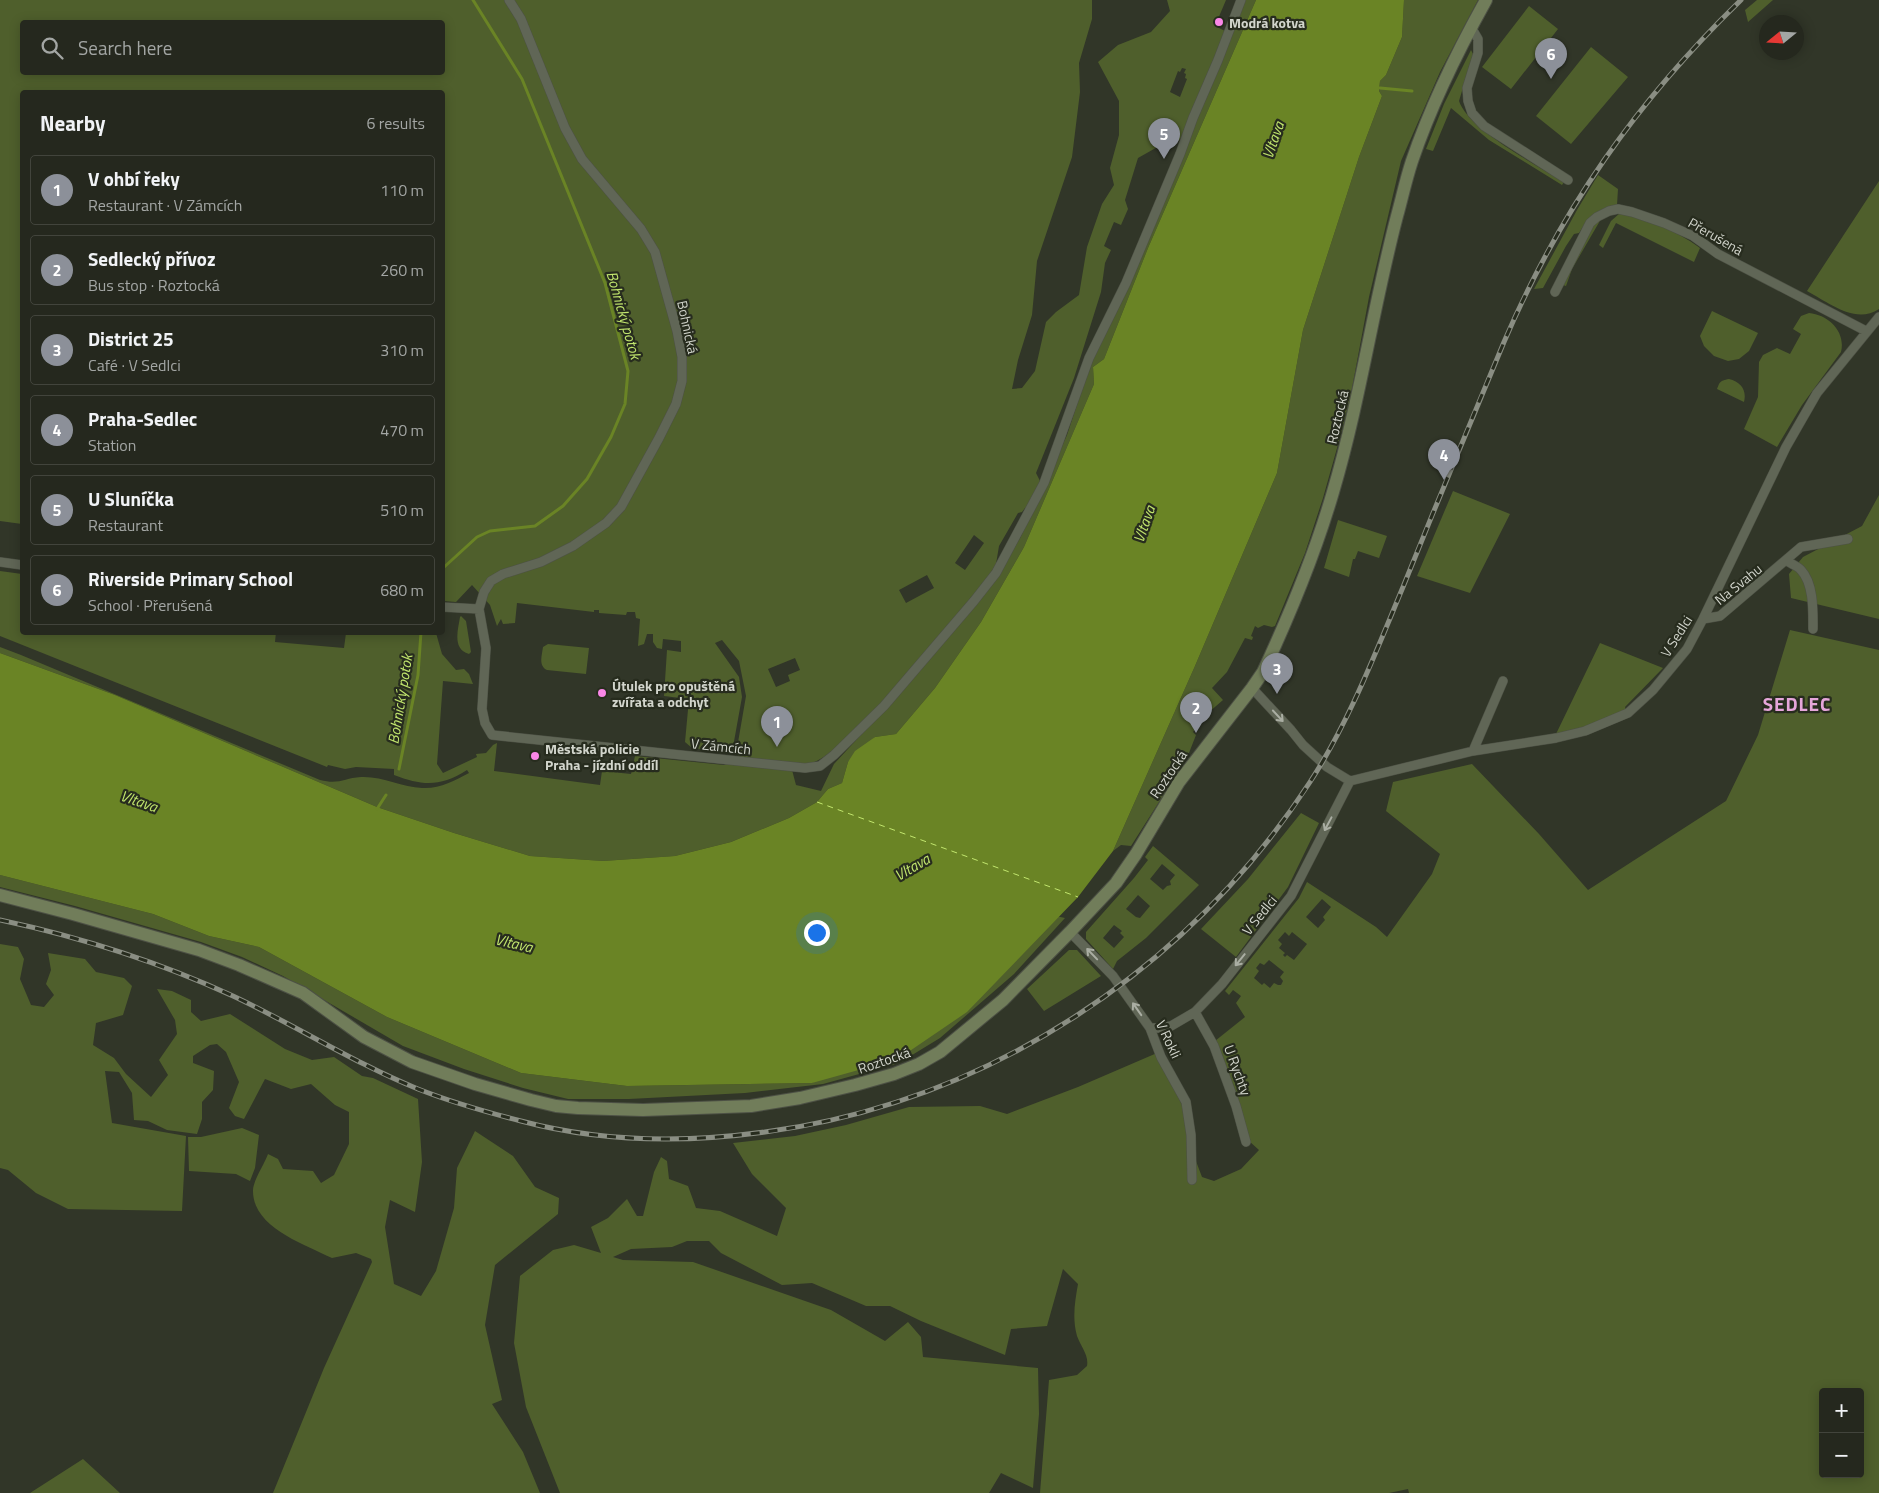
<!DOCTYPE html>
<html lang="en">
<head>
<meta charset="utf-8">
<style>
	body { margin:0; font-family:"Titillium Web",sans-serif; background:#2d3027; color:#f1f3f6 }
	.controls { position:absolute; right:15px; bottom:15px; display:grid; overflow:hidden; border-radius:5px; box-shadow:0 2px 12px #0003 }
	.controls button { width:45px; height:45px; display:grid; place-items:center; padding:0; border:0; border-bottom:1px solid #42443c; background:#25281e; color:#f1f3f6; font:25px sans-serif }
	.compass { position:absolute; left:1759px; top:15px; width:45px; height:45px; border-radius:50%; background:#25281e; box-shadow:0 2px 12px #0003; rotate:252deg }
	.you { position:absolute; left:816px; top:932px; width:18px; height:18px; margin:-12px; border:4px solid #fff; border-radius:50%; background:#1a73e8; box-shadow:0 0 0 8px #1a73e833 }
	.badge { display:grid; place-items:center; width:32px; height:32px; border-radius:50%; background:#8c9099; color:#fff; font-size:16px; font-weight:700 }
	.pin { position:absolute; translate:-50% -41px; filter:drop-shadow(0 1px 2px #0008) }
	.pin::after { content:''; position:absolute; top:26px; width:18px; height:15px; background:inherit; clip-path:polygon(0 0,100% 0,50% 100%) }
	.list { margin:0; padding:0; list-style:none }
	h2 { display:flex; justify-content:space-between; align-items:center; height:65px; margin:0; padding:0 20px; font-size:21px }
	h2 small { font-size:16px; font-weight:400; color:#a3a6a4 }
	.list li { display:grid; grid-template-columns:32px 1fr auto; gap:15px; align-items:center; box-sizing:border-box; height:70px; margin:0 10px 10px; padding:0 10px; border:1px solid #42443c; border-radius:5px }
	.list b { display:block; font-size:19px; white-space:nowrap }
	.list p { margin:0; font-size:16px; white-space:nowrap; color:#a3a6a4 }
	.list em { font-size:16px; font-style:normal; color:#a3a6a4 }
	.icon { flex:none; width:28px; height:28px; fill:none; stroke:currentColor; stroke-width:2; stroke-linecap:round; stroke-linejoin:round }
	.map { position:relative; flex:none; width:1879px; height:1493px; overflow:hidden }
	.search { position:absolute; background:#25281e; box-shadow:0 2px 12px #0003; left:20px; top:20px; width:425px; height:55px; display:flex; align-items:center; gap:12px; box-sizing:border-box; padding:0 18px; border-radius:5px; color:#a3a6a4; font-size:19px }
	.panel { position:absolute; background:#25281e; box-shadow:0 2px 12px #0003; left:20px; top:90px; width:425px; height:545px; border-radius:5px }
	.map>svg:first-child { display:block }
	.green { fill:#4f5f2c; fill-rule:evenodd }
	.water { fill:#6a8425 }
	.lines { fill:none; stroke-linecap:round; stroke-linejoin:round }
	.stream { stroke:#6a8425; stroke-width:3 }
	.ferry { stroke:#c2e66e; stroke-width:1; stroke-dasharray:6 5; stroke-linecap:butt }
	.street-casing { stroke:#4d5145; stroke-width:10 }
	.secondary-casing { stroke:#4d5145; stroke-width:14 }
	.street { stroke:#606656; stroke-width:9 }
	.secondary { stroke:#717d5a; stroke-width:12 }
	.rail-casing { stroke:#8a8e83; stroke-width:5 }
	.rail { stroke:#272c1e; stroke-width:3; stroke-dasharray:9; stroke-linecap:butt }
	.oneway { stroke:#aaaea3 }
	.poi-dot { fill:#fa87e7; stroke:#272c1e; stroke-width:2 }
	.labels { text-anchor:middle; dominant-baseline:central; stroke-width:4.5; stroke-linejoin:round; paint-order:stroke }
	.poi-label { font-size:14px; font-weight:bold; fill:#d2d5cc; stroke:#272c1e; text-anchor:start }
	.street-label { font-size:14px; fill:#d2d5cc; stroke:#272c1e }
	.water-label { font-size:15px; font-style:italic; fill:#c2e66e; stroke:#272c1e }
	.district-label { font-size:19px; font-weight:bold; letter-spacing:1px; fill:#e6a6da; stroke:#272c1e }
</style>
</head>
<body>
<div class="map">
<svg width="1879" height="1493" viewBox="0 0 1879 1493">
	<rect width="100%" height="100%" fill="#313628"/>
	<!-- green -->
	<path class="green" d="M 0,0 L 1092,0 L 1092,19 L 1079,63 L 1080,92 L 1072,157 L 1037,261 L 1032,315 L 1018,360 L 1012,389 L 1022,388 L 1035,371 L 1046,322 L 1056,312 L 1079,295 L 1087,247 L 1102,204 L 1114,185 L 1110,168 L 1119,135 L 1119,101 L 1098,62 L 1118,45 L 1151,32 L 1170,11 L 1167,0 L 1226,0 L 1215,26 L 1227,32 L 1182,138 L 1168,148 L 1161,145 L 1138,158 L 1125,200 L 1128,209 L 1121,225 L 1114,222 L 1104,246 L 1111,250 L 1105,263 L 1101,292 L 1074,378 L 1036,473 L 1040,481 L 1028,508 L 1025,508 L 1022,512 L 1018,513 L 999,546 L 996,564 L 987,579 C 963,607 939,635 915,664 C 890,694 844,753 807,765 L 741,757 L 736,754 L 746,696 L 739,661 L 722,640 L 715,643 L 739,677 L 742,697 L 733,747 L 729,753 L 727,752 L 692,748 L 685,742 L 689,699 L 664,696 L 667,650 L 681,652 L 681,641 L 663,639 L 662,649 L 657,648 L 653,642 L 653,634 L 647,634 L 644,644 L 638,646 L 640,619 L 636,618 L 635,612 L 627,612 L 626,615 L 599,613 L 599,610 L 594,610 L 594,612 L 517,603 L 515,623 L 503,624 L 501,619 L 497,626 L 490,605 L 472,585 L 456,602 L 443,601 L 442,92 L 22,92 L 22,524 L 0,521 ZM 22,22 L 442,22 L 442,72 L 22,72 ZM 1182,68 L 1186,69 L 1184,73 L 1186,74 L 1185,78 L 1187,79 L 1180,97 L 1170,92 L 1178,71 L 1180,72 ZM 974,535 L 984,543 L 965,570 L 955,563 ZM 927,575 L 934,588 L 906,603 L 899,590 ZM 795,658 L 800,670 L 788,675 L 790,681 L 776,687 L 768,669 Z
		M 1244,0 L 1256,0 L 1148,248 L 1104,359 L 1093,367 L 1094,384 L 1024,547 L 981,622 L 935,688 L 896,734 L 875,737 L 848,762 L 842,783 L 828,789 L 817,802 L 789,818 L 731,842 L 675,856 L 603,861 L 530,856 L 454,833 L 377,807 L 115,695 L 0,653 L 0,647 L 21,655 L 320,780 C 339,785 344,778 361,777 C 382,776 402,787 422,788 C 440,789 454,781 469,773 L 467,770 C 440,787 423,786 394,775 L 394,769 L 356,767 L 345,769 L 328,765 L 327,767 L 0,636 L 0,571 L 22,574 L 22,632 L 276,632 L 275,642 L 344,648 L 346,633 L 436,633 L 442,654 L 456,670 L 464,669 L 469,674 L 473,684 L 443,681 L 437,764 L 443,773 L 477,757 L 476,754 L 486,753 L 493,745 L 497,743 L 494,771 L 600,785 L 602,771 L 631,774 L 635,756 L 724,765 L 728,763 L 792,770 L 796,785 L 821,791 L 834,764 L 883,711 L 1002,570 L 1021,536 L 1067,435 L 1091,362 L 1196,115 L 1235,28 Z
		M 1404,0 L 1478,0 L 1440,72 L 1401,161 L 1369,297 L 1350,399 L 1339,441 L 1323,498 L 1305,553 L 1275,626 L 1272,627 L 1264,625 L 1258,628 L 1255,626 L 1251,636 L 1253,637 L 1252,640 L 1245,638 L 1227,672 L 1212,688 L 1223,700 L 1208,713 L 1193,732 L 1196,735 L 1187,758 L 1131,846 L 1121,845 L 1113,851 L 1195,666 L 1277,473 L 1303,330 L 1359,157 L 1382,96 L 1379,91 L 1380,81 L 1386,75 L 1402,37 Z
		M 1757,0 L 1773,0 L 1748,22 L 1745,10 Z
		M 1529,6 L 1558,29 L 1511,89 L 1482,67 Z
		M 1591,47 L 1628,77 L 1571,144 L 1536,116 Z
		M 1471,50 L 1473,54 L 1459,101 C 1468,129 1538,166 1564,182 L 1562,185 L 1489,140 L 1451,108 L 1433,151 L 1426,149 L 1444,104 Z
		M 1598,175 L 1618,189 L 1617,205 C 1596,212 1591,214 1579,233 L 1574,234 L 1566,246 L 1543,288 L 1534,289 L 1577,210 Z
		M 1879,181 L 1879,309 C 1855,325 1828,302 1807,291 Z
		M 1620,213 C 1648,219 1677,231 1700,248 L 1694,262 L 1616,223 L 1603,248 L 1599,245 L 1611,221 Z
		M 1601,219 L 1572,269 L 1566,286 L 1563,285 L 1593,226 Z
		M 1712,311 L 1758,333 L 1749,351 L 1739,359 L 1728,361 L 1714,356 L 1704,346 L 1700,336 Z
		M 1809,313 C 1829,315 1846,332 1841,352 L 1802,405 L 1777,447 L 1744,429 L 1758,397 L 1759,362 L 1763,355 L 1777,348 L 1790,354 L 1801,334 L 1793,329 L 1801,316 Z
		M 1729,379 C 1741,382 1747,390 1744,402 L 1717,389 C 1720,382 1719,381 1729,379 Z
		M 1453,491 L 1510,514 L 1470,593 L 1417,576 Z
		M 1879,495 L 1879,619 L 1791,598 L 1789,574 L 1803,557 L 1862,526 Z
		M 1338,520 L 1387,536 L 1379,558 L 1358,551 L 1355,559 L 1353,559 L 1349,577 L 1324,568 Z
		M 461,616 L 466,621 L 471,652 L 469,654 C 452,649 458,630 460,617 Z
		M 1790,630 L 1879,650 L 1879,1493 L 1409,1493 L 1408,1489 L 1389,1493 L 1040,1493 L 1049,1380 L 1077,1375 L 1087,1366 C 1089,1355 1081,1347 1077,1336 C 1072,1318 1075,1301 1078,1284 L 1063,1269 L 1047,1326 L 1011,1329 L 1005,1355 L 921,1321 L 890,1306 L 866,1306 L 812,1283 L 782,1285 L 721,1253 L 709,1241 L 687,1241 L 672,1247 L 631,1249 L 613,1257 L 623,1260 L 693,1262 L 831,1310 L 885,1341 L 908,1322 L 921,1337 L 923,1357 L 1038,1368 L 1039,1414 L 1033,1488 L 1001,1473 L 989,1493 L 560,1493 L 526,1407 L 514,1343 L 520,1276 L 553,1250 L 574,1245 L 601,1253 L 591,1227 L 608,1218 L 627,1199 L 637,1216 L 643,1216 L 654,1172 L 661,1157 L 667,1161 L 669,1179 L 688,1186 L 696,1208 L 720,1211 L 777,1236 L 786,1208 L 752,1174 L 733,1143 L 795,1136 L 846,1125 L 909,1107 L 980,1106 L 1007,1114 L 1078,1087 L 1157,1053 L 1186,1113 L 1188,1140 L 1202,1177 L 1214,1181 L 1241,1169 L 1259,1150 L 1249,1141 L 1215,1041 L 1245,1017 L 1236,1003 L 1241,996 L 1233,990 L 1229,995 L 1225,991 L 1299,898 L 1307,882 L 1376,927 L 1387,937 L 1432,874 L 1440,854 L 1386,811 L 1393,782 L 1472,764 L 1539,834 L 1588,890 L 1726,801 L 1758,735 ZM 1322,899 L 1331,907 L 1323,917 L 1325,920 L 1318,928 L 1306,917 ZM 1285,932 L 1289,936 L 1292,932 L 1307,944 L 1294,960 L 1287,955 L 1285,957 L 1283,955 L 1285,953 L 1279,948 L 1282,944 L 1278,940 ZM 1269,960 L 1284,972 L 1280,977 L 1283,981 L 1281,985 L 1278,985 L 1274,983 L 1270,988 L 1264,983 L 1262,985 L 1254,978 L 1259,971 L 1256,968 L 1260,963 L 1264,965 ZM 1823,1392 L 1860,1392 L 1860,1474 L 1823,1474 Z
		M 1600,643 L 1663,668 L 1625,707 L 1626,710 L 1582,728 L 1556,734 Z
		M 548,644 L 589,648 L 586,674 L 547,670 C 538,666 542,655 543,647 Z
		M 1301,813 L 1319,823 L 1288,887 L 1236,957 L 1201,929 L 1248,879 Z
		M 1153,846 L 1199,885 L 1146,938 L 1117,961 L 1113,969 L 1086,939 L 1086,932 L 1134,878 L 1148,860 L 1145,857 ZM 1162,864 L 1175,875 L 1170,881 L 1171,885 L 1167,886 L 1163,890 L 1150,879 ZM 1138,895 L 1150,906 L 1140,918 L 1136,917 L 1126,909 ZM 1114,925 L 1122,931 L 1120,933 L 1124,937 L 1114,948 L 1103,938 Z
		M 0,875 L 153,914 L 209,936 L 259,947 L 387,1017 L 521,1073 L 627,1086 L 812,1083 L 1056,916 L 1065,918 L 1014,974 L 940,1038 L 899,1063 L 823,1084 L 745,1093 L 629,1099 L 568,1099 L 523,1088 L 464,1069 L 403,1046 L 283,976 L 242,957 L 201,942 L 75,906 L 0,887 Z
		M 0,944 L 18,947 L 24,959 L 20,979 L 31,1005 L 44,1007 L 54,995 L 46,984 L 51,970 L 48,953 L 85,959 L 96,972 L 124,978 L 132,986 L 123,1015 L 96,1023 L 93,1045 L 114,1058 L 126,1074 L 151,1097 L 168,1075 L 159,1060 L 177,1034 L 175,1020 L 157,989 L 172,991 L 191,1000 L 191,1012 L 201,1021 L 230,1014 L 285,1049 L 312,1060 L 334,1057 L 362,1076 L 373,1078 L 418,1099 L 422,1162 L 415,1212 L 390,1200 L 385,1227 L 394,1284 L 421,1296 L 436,1271 L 454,1208 L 457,1168 L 475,1131 L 513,1156 L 535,1187 L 559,1198 L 558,1214 L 495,1265 L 485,1325 L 502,1400 L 492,1404 L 523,1452 L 540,1493 L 273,1493 L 324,1368 L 372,1262 L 371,1259 L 356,1253 L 332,1258 C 304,1244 252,1227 253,1190 C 253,1181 265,1163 268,1154 L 278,1159 L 283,1169 L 313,1171 L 321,1183 L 334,1175 L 349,1144 L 349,1112 L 335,1105 L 311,1084 L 291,1089 L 265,1079 L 244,1119 L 235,1116 L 229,1108 L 239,1082 L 226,1052 L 217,1044 L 210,1045 L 193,1056 L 193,1063 L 214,1071 L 213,1090 L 202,1102 L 202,1119 L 197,1134 L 167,1130 L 148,1121 L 134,1120 L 132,1093 L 119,1072 L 105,1071 L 112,1123 L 186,1136 L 182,1211 L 68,1209 L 36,1193 L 8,1170 L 0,1168 Z
		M 1069,950 L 1077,950 L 1101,976 L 1044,1011 L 1027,989 Z
		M 242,1128 L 259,1135 L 255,1168 L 250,1181 L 236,1174 L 189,1171 L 188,1137 L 201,1137 Z
		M 83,1459 L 120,1493 L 30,1493 Z"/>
	<!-- water -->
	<path class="water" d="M 1256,0 L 1404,0 L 1402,37 L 1386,75 L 1380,81 L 1379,91 L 1382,96 L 1359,157 L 1303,330 L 1277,473 L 1195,666 L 1113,851 L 1078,897 L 967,1012 L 898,1059 L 812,1083 L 627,1086 L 521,1073 L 387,1017 L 259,947 L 209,936 L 153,914 L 0,875 L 0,653 L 115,695 L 377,807 L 454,833 L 530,856 L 603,861 L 675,856 L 731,842 L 789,818 L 817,802 L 828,789 L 842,783 L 848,762 L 855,751 L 875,737 L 896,734 L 935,688 L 981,622 L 1024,547 L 1094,384 L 1093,367 L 1104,359 L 1148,248 Z"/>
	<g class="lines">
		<!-- stream -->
		<path class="stream" d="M 1380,88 L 1412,91
			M 442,569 L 477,537 L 490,531 L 535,526 L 563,506 L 587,479 L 611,437 L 625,404 L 628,371 L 605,283 L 522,79 L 473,0
			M 399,769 L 418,675 L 421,632
			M 377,809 L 386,795"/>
		<!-- ferry -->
		<path class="ferry" d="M 817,802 L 1078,897"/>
		<!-- street casing -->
		<g class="street-casing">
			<path id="street" d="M 509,0 L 521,19 L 565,128 L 582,159 L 641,229 L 655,252 L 677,331 L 682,357 L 682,381 L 676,404 L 659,438 L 621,507 L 606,523 L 573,546 L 541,562 L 503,574 L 491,581 L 484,592 L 479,609 L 486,648 L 482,709 L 485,723 L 492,735 L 805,768 L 820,766 L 834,755 L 884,706 L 974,601 L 996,573 L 1044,483 L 1089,358 L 1126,283 L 1180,154 L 1193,118 L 1218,60 L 1241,0
				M 1471,27 L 1478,39 L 1478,53 L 1467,88 L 1468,101 L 1472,113 L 1484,126 L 1568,180
				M 1555,292 L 1590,223 L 1597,217 L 1609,211 L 1618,209 L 1632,212 L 1664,223 L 1693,236 L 1718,254 L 1866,331
				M 1787,561 C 1791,564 1798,566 1801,570 C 1814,584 1813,611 1813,629
				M 0,562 L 22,565
				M 442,607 L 479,609
				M 1703,619 L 1720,616 L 1801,547 L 1848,539
				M 1252,688 L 1291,730 L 1303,745 L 1327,767 L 1350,781
				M 1473,751 L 1503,681
				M 1070,932 L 1113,976 L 1150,1028 L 1161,1057 L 1186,1102 L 1191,1135 L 1192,1180
				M 1195,1012 L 1214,1046 L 1236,1106 L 1246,1142
				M 1150,1028 L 1159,1028 L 1171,1026 L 1195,1012 L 1222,984 L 1291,896 L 1350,781 L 1473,751 L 1556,738 L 1585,731 L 1628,713 L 1653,690 L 1687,649 L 1703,619 L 1786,447 L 1817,393 L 1879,317"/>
		</g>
		<!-- secondary casing -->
		<g class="secondary-casing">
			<path id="secondary" d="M 0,895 L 73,914 L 199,950 L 239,965 L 303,993 L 364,1037 L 412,1062 L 475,1084 L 531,1100 L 556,1106 L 578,1108 L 643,1110 L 751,1106 L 800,1098 L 855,1085 L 894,1074 L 919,1064 L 940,1052 L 1003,1000 L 1070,932 L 1116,883 L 1136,854 L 1179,782 L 1252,688 L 1263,672 C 1290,614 1315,554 1333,492 C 1360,401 1373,307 1397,216 C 1402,198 1406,179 1412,161 C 1431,105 1457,52 1486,0"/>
		</g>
		<!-- street -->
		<use href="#street" class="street"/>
		<!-- secondary -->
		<use href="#secondary" class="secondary"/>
		<!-- rail casing -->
		<g class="rail-casing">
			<path id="rail" d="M 0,920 C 80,937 159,962 233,996 C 295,1025 354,1063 418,1089 C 451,1102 486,1112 521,1121 C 600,1142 684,1143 765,1132 C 988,1102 1187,971 1310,782 C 1349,722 1375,654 1403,587 C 1436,505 1470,423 1504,342 C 1561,209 1637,101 1741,0"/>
		</g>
		<!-- rail -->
		<use href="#rail" class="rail"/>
	</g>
	<!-- one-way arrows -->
	<defs><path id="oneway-shaft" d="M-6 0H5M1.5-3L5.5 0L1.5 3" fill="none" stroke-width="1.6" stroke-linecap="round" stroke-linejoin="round" transform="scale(1.25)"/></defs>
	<g class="oneway">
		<use href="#oneway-shaft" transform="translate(1278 716) rotate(47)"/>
		<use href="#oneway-shaft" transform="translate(1328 824) rotate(118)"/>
		<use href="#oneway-shaft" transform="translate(1092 954) rotate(-134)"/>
		<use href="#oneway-shaft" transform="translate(1240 960) rotate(129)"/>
		<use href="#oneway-shaft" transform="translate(1137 1009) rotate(-125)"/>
	</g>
	<!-- markers -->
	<g class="poi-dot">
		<circle cx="1219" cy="22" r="5"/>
		<circle cx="602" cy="693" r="5"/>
		<circle cx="535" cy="756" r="5"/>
	</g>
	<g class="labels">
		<!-- poi labels -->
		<g class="poi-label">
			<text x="1229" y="22">Modrá kotva</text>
			<text x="612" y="685">Útulek pro opuštěná<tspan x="612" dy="16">zvířata a odchyt</tspan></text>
			<text x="545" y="748">Městská policie<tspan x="545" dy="16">Praha - jízdní oddíl</tspan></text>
		</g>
		<!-- street labels -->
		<g class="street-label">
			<text transform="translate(1716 236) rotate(30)">Přerušená</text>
			<text transform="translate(688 327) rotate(78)">Bohnická</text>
			<text transform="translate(1337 417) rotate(-77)">Roztocká</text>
			<text transform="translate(1738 584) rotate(-39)">Na Svahu</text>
			<text transform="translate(1676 636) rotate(-58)">V Sedlci</text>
			<text transform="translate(721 746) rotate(6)">V Zámcích</text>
			<text transform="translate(1168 774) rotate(-56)">Roztocká</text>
			<text transform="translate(1259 915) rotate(-51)">V Sedlci</text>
			<text transform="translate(1169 1039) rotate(65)">V Rokli</text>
			<text transform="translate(884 1060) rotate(-19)">Roztocká</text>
			<text transform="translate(1238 1070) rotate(70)">U Rychty</text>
		</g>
		<!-- water labels -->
		<g class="water-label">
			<text transform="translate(1273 140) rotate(-71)">Vltava</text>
			<text transform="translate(624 315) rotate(74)">Bohnický potok</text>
			<text transform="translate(1144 524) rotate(-71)">Vltava</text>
			<text transform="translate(400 699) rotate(-81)">Bohnický potok</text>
			<text transform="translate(139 801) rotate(19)">Vltava</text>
			<text transform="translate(912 867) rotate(-30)">Vltava</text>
			<text transform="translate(514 943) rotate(13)">Vltava</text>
		</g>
		<!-- district labels -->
		<g class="district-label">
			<text x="1797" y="703">SEDLEC</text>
		</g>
	</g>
</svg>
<div class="controls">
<button>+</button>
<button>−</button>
</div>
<svg class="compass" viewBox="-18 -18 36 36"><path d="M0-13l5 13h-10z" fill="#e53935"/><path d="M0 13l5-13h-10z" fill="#a3a6a4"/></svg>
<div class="you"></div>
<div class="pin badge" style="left:777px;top:747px">1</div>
<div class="pin badge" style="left:1196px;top:733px">2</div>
<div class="pin badge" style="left:1277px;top:694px">3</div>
<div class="pin badge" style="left:1444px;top:480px">4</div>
<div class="pin badge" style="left:1164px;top:159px">5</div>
<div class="pin badge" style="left:1551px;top:79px">6</div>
<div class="search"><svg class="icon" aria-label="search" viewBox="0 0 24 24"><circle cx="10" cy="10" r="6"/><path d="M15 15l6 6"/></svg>Search here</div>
<section class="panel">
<h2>Nearby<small>6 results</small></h2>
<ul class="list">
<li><span class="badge">1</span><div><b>V ohbí řeky</b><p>Restaurant · V Zámcích</p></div><em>110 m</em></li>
<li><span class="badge">2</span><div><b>Sedlecký přívoz</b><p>Bus stop · Roztocká</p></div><em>260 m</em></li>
<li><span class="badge">3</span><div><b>District 25</b><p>Café · V Sedlci</p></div><em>310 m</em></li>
<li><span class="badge">4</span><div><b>Praha-Sedlec</b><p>Station</p></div><em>470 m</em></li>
<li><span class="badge">5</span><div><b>U Sluníčka</b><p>Restaurant</p></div><em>510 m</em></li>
<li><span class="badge">6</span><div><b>Riverside Primary School</b><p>School · Přerušená</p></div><em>680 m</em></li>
</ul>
</section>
</div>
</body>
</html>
